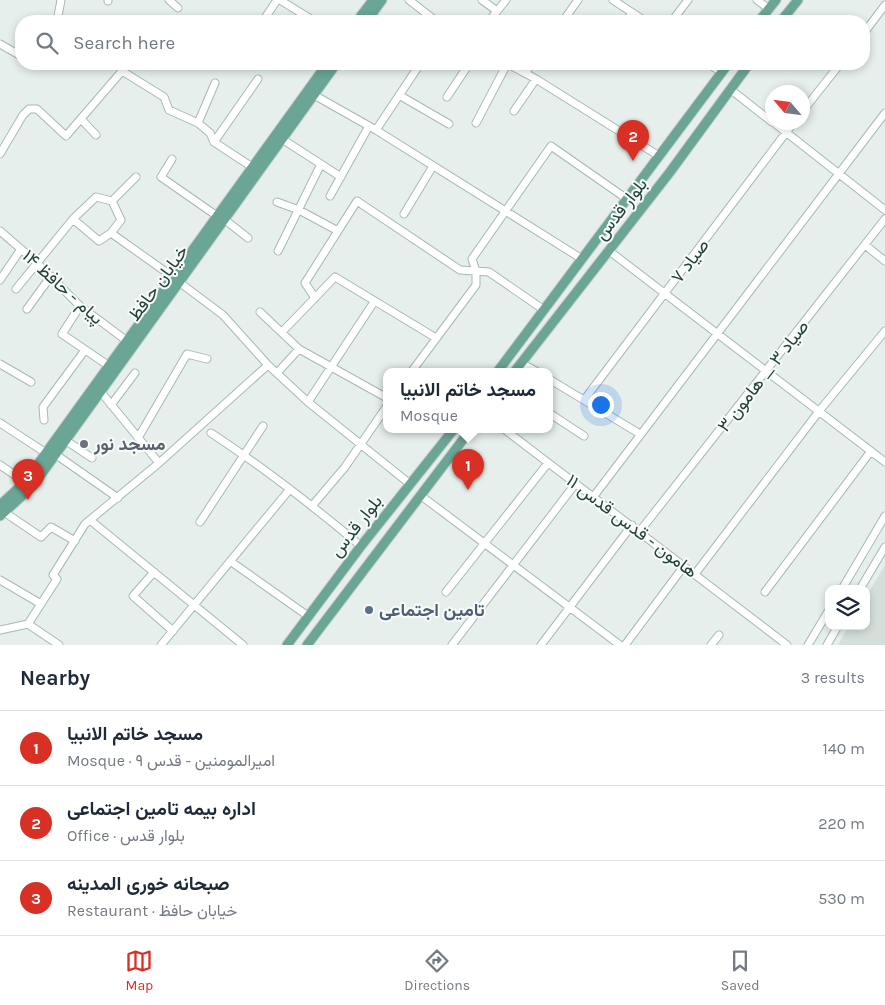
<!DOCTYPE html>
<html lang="en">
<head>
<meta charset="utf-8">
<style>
	body { margin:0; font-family:Karla,Vazirmatn,sans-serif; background:#f6f6f7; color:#1f2937 }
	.controls { position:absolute; right:15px; bottom:15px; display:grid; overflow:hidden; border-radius:10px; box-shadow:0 2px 8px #0003 }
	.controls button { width:45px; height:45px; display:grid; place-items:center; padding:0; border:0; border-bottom:1px solid #e0e1e3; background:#fff; color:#1f2937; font:25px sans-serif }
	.compass { position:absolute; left:765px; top:85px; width:45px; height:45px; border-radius:50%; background:#fff; box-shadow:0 2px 8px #0003; rotate:298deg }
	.you { position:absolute; left:600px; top:404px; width:18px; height:18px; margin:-12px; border:4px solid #fff; border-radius:50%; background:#1a73e8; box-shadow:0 0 0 8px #1a73e833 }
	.badge { display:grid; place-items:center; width:32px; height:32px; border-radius:50%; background:#d93025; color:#fff; font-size:16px; font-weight:700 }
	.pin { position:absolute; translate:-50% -41px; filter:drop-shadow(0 1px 2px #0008) }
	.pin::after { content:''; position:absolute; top:26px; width:18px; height:15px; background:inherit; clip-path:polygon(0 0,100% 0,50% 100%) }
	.popup { position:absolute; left:383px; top:368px; width:170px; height:65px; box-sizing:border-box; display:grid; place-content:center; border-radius:10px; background:#fff; filter:drop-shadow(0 1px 4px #0005); font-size:16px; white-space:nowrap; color:#747a83 }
	.popup b { font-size:19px; color:#1f2937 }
	.popup::after { content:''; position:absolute; left:50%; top:100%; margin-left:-10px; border:10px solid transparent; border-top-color:#fff }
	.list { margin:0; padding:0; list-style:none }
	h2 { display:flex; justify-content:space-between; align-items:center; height:65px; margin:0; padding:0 20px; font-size:21px }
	h2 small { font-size:16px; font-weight:400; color:#747a83 }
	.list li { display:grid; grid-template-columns:32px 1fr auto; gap:15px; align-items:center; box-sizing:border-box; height:75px; padding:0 20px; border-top:1px solid #e0e1e3 }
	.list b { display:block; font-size:19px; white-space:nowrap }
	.list p { margin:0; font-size:16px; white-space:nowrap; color:#747a83 }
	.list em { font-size:16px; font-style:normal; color:#747a83 }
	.icon { flex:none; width:28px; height:28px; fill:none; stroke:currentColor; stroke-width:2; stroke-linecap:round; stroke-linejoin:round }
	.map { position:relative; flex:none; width:885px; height:645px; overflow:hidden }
	.search { position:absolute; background:#fff; box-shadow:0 2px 8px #0003; left:15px; right:15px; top:15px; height:55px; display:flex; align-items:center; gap:12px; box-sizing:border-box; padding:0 18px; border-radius:20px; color:#747a83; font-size:19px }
	.sheet { height:290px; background:#fff }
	nav { display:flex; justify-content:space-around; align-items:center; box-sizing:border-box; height:70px; border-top:1px solid #e0e1e3; background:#fff; font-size:14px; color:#747a83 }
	nav a { display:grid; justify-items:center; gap:2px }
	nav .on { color:#d93025 }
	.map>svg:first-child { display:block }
	.built { fill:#d4dfda }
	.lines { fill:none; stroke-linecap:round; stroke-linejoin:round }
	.minor-casing { stroke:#a8b8b2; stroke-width:9 }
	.major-casing { stroke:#c2cac8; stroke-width:11 }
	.minor { stroke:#fff; stroke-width:7 }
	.major { stroke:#6aa596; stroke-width:9 }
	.worship-dot { fill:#6b7280; stroke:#f7fbf9; stroke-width:2 }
	.service-dot { fill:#5c6f8a; stroke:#f7fbf9; stroke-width:2 }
	.labels { text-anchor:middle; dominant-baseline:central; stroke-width:4; stroke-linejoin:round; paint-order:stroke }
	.street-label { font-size:18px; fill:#24423a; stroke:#f7fbf9 }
	.worship-label { font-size:18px; font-weight:bold; fill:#5b616d; stroke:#f7fbf9; text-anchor:start }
	.service-label { font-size:18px; font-weight:bold; fill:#4e5e75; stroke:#f7fbf9; text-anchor:start }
</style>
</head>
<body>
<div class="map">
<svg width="885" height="645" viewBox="0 0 885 645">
	<rect width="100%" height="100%" fill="#e6efeb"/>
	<!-- built -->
	<path class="built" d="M 885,565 L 885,645 L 838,645 L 849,626 L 866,626 L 866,597 Z"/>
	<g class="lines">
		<!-- minor casing -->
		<g class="minor-casing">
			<path id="minor" d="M 61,0 L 58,16 L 61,21
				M 169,0 L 178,8
				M 280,0 L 314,21
				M 409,0 L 436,21
				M 482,0 L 497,11
				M 613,0 L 645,21
				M 757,0 L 769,9
				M 108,1 L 108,0
				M 263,21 L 277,0
				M 489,21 L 506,0
				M 563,21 L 578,0
				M 626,21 L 632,13
				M 672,21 L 688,0
				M 864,33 L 885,5
				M 0,44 L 21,56
				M 34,64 L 35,64
				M 508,64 L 536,79 L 659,156
				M 709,64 L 721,72
				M 525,73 L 532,64
				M 730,89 L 772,122
				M 314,95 L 376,130 L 582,259
				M 399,95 L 449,124
				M 447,97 L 469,64
				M 514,111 L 536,79
				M 802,112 L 840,64
				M 81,119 L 96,135
				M 773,122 L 885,210
				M 198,123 L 215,83
				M 476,123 L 507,64
				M 376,130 L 420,64
				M 282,139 L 341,177
				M 214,142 L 258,79
				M 0,154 L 23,115 L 29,109 L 37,109 L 66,136 L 122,71 L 164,97 L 169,110 L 198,123 L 210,133 L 214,142 L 252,167
				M 172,159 L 161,177 L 217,216
				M 330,196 L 369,126
				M 112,201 L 136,177
				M 277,202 L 299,210 L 338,231
				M 404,214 L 433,166
				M 224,219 L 248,238
				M 0,231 L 36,262 L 80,306 L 127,341
				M 111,233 L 173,277
				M 865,245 L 885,261
				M 608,250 L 885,462
				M 278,251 L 321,164
				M 0,280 L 21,249
				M 179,282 L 223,315 L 268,365 L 308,402 L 410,484
				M 16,289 L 73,219 L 96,197 L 112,201 L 121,220 L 111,233 L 99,241 L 73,219
				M 315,298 L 305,283 L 357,201 L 460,270 L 489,272 L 544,310
				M 80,306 L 62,334 L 109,366
				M 27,309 L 51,276
				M 260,312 L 299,349 L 387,398
				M 282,332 L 335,277 L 436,338
				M 521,363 L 536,371
				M 0,364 L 31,382
				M 412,371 L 476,285 L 476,271 L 472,259 L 551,146 L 627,199
				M 277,373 L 299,349
				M 549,379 L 640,434
				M 100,391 L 159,463
				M 584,400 L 794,122
				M 308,402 L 374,302
				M 111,405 L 135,373
				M 549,413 L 584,436
				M 44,420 L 43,407 L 85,350
				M 0,423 L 46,453
				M 504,429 L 787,645
				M 211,433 C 263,467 313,506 361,546
				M 138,438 L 187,354 L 207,359
				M 65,440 L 92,458
				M 55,454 L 118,498
				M 0,465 L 25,482
				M 420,495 L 620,645
				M 594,496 L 885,113
				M 312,506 L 345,467 L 387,406
				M 4,512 L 41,537 L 51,527 L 75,541
				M 90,520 L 243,645
				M 200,522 L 263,426
				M 640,531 L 885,219
				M 230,561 L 308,616
				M 154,572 L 133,596 L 173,631
				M 695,574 L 820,410 L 885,331
				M 0,580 L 41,604
				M 842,589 L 885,516
				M 860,589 L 885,547
				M 446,592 L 548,463
				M 765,592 L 871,451
				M 28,624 L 57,579 L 53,575 L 85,524 L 159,463 L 268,365
				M 28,624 L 59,645
				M 0,630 L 28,624
				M 161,645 L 290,489
				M 452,645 L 576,483
				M 541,645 L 632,525
				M 625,645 L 684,566
				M 711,645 L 719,635
				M 808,645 L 829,610
				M 827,645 L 838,626"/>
		</g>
		<!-- major casing -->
		<g class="major-casing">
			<path id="major" d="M 357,21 L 373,0
				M 367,21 L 382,0
				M 759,21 L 776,0
				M 781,21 L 798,0
				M 498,371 L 728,64
				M 515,371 L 670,172 L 749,64
				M 0,505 L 25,482 L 327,64
				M 0,516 L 32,487 L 336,64
				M 287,645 L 361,546 L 454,429
				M 307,645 L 471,429"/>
		</g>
		<!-- minor -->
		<use href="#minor" class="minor"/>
		<!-- major -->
		<use href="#major" class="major"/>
	</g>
	<!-- markers -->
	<circle class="worship-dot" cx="84" cy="444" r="5"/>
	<circle class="service-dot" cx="369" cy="610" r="5"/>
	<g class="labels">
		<!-- street labels -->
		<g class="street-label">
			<text transform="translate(621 209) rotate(-52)">بلوار قدس</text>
			<text transform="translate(690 261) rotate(-53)">صیاد ۷</text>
			<text transform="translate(158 283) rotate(-54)">خیابان حافظ</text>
			<text transform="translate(63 287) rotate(42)">پیام - حافظ ۱۴</text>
			<text transform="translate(763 376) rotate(-52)">صیاد ۳ _ هامون ۳</text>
			<text transform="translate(356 526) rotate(-52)">بلوار قدس</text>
			<text transform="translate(632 526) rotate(37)">هامون - قدس قدس ۱۱</text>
		</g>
		<!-- worship labels -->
		<g class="worship-label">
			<text x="94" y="444">مسجد نور</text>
		</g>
		<!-- service labels -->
		<g class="service-label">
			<text x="379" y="610">تامین اجتماعی</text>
		</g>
	</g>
</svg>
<div class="controls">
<button><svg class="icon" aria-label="layers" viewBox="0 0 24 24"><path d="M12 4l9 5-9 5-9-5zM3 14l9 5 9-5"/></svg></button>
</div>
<svg class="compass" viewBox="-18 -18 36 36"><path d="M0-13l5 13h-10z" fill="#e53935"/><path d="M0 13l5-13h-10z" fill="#747a83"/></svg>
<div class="you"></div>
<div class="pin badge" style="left:468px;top:490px">1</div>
<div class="popup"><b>مسجد خاتم الانبیا</b>Mosque</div>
<div class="pin badge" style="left:633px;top:161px">2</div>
<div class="pin badge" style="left:28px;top:500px">3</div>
<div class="search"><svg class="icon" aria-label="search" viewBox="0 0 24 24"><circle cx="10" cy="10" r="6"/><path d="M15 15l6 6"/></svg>Search here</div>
</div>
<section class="sheet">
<h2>Nearby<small>3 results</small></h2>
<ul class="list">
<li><span class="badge">1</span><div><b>مسجد خاتم الانبیا</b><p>Mosque · امیرالمومنین - قدس ۹</p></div><em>140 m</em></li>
<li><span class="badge">2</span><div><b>اداره بیمه تامین اجتماعی</b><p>Office · بلوار قدس</p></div><em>220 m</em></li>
<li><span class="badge">3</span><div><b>صبحانه خوری المدینه</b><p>Restaurant · خیابان حافظ</p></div><em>530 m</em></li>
</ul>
</section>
<nav>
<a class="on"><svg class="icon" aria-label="map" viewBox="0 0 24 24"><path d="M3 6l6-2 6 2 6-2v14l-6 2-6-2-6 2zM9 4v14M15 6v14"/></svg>Map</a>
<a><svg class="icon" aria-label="directions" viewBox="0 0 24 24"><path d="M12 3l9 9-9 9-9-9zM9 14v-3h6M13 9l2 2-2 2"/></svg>Directions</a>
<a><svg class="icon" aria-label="saved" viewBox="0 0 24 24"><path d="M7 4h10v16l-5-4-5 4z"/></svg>Saved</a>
</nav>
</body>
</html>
